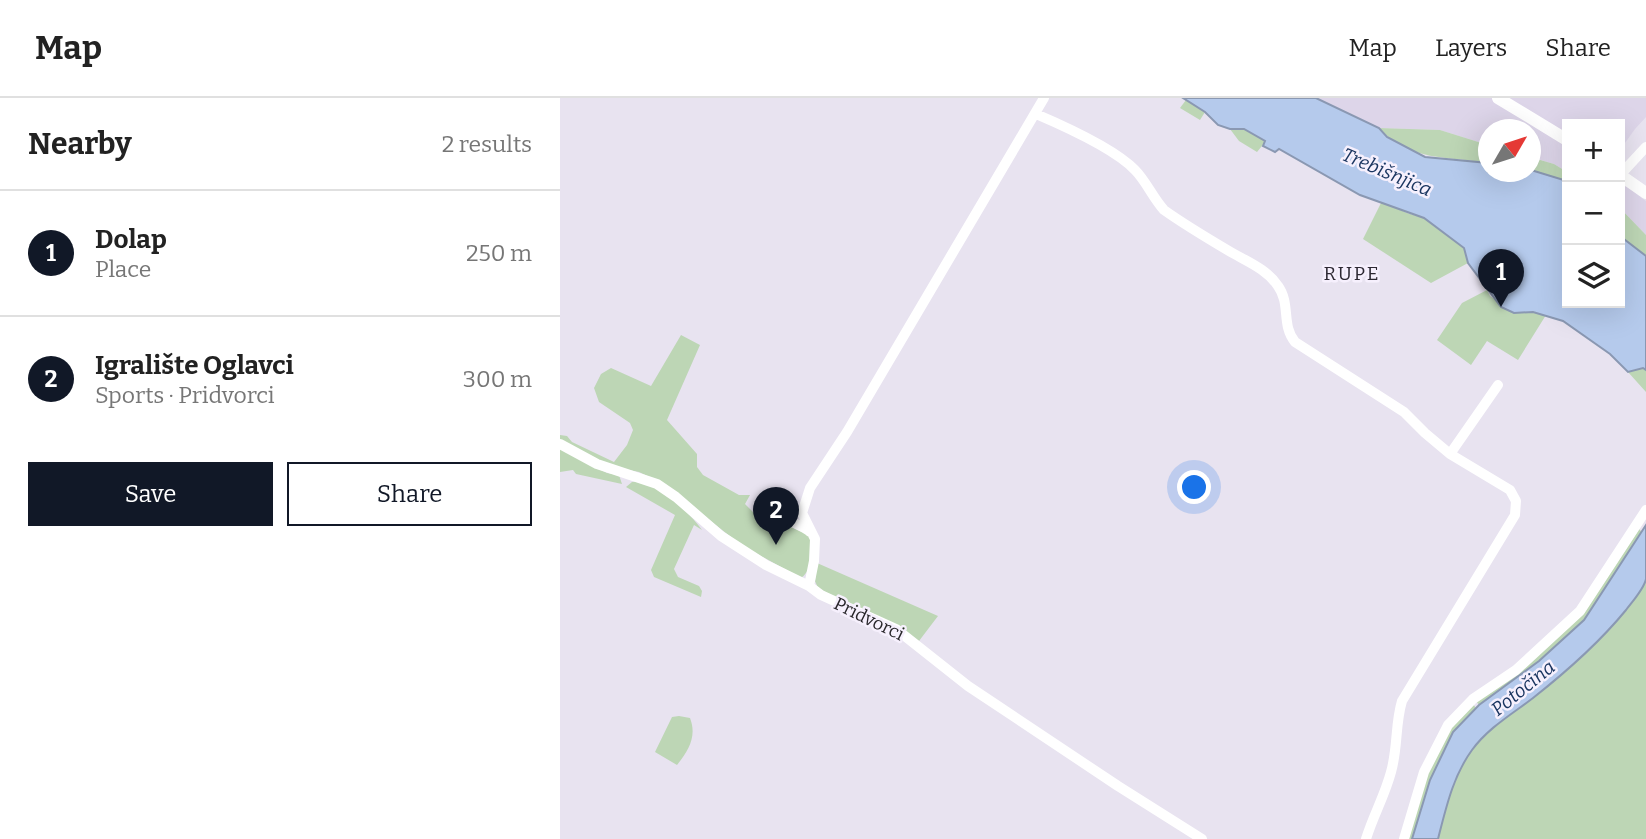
<!DOCTYPE html>
<html lang="en">
<head>
<meta charset="utf-8">
<style>
	body { margin:0; font-family:Bitter,serif; background:#f6f6f6; color:#222 }
	.controls { position:absolute; right:21px; top:21px; display:grid; overflow:hidden; border-radius:0px; box-shadow:0 7px 28px #0002 }
	.controls button { width:63px; height:63px; display:grid; place-items:center; padding:0; border:0; border-bottom:2px solid #e0e0e0; background:#fff; color:#222; font:35px sans-serif }
	.compass { position:absolute; left:918px; top:21px; width:63px; height:63px; border-radius:50%; background:#fff; box-shadow:0 7px 28px #0002; rotate:51deg }
	.you { position:absolute; left:635px; top:390px; width:24px; height:24px; margin:-18px; border:5px solid #fff; border-radius:50%; background:#1a73e8; box-shadow:0 0 0 10px #1a73e833 }
	.badge { display:grid; place-items:center; width:46px; height:46px; border-radius:50%; background:#111827; color:#fff; font-size:23px; font-weight:700 }
	.pin { position:absolute; translate:-50% -58px; filter:drop-shadow(0 2px 4px #0008) }
	.pin::after { content:''; position:absolute; top:37px; width:24px; height:21px; background:inherit; clip-path:polygon(0 0,100% 0,50% 100%) }
	.list { margin:0; padding:0; list-style:none }
	h2 { display:flex; justify-content:space-between; align-items:center; height:91px; margin:0; padding:0 28px; font-size:30px }
	h2 small { font-size:23px; font-weight:400; color:#767676 }
	.list li { display:grid; grid-template-columns:46px 1fr auto; gap:21px; align-items:center; box-sizing:border-box; height:126px; padding:0 28px; border-top:2px solid #e0e0e0 }
	.list b { display:block; font-size:26px; white-space:nowrap }
	.list p { margin:0; font-size:23px; white-space:nowrap; color:#767676 }
	.list em { font-size:23px; font-style:normal; color:#767676 }
	.actions { display:flex; gap:14px; padding:21px 28px }
	.actions a { flex:1; padding:16px 0; border:2px solid #111827; border-radius:0px; text-align:center; font-size:24px; color:#111827 }
	.actions .main { background:#111827; color:#fff }
	.icon { flex:none; width:38px; height:38px; fill:none; stroke:currentColor; stroke-width:2; stroke-linecap:round; stroke-linejoin:round }
	.map { position:relative; flex:none; width:1086px; height:741px; overflow:hidden }
	header { display:flex; align-items:center; gap:42px; box-sizing:border-box; height:98px; padding:0 35px; background:#fff; border-bottom:2px solid #e0e0e0 }
	header strong { font-size:33px }
	nav { display:flex; gap:38px; margin-inline-start:auto; font-size:24px }
	main { display:flex }
	aside { flex:1; background:#fff }
	.map>svg:first-child { display:block }
	.built { fill:#ddd5e9 }
	.green { fill:#bdd6b5 }
	.water { fill:#b5caec; stroke:#8a98b2; stroke-width:2 }
	.lines { fill:none; stroke-linecap:round; stroke-linejoin:round }
	.minor { stroke:#fff; stroke-width:10 }
	.major { stroke:#fff; stroke-width:12 }
	.labels { text-anchor:middle; dominant-baseline:central; stroke-width:5; stroke-linejoin:round; paint-order:stroke }
	.street-label { font-size:18px; fill:#272529; stroke:#f6f0fd }
	.water-label { font-size:19px; font-style:italic; fill:#1a3560; stroke:#f6f0fd }
	.neighbourhood-label { font-size:19px; letter-spacing:2px; fill:#2c2832; stroke:#f6f0fd }
</style>
</head>
<body>
<header>
<strong>Map</strong>
<nav><a>Map</a><a>Layers</a><a>Share</a></nav>
</header>
<main>
<aside>
<h2>Nearby<small>2 results</small></h2>
<ul class="list">
<li><span class="badge">1</span><div><b>Dolap</b><p>Place</p></div><em>250 m</em></li>
<li><span class="badge">2</span><div><b>Igralište Oglavci</b><p>Sports · Pridvorci</p></div><em>300 m</em></li>
</ul>
<div class="actions"><a class="main">Save</a><a>Share</a></div>
</aside>
<div class="map">
<svg width="1086" height="741" viewBox="0 0 1086 741">
	<rect width="100%" height="100%" fill="#e8e3f0"/>
	<!-- built -->
	<path class="built" d="M 756,0 L 1086,0 L 1086,19 L 1075,31 L 1060,52 L 1060,26 L 1007,26 L 1007,74 L 994,66 L 971,59 L 970,32 L 928,32 L 928,47 L 880,32 L 819,30 Z
		M 1066,88 L 1086,103 L 1086,137 L 1060,110 L 1060,94 Z"/>
	<!-- green -->
	<path class="green" d="M 626,2 L 645,14 L 640,22 L 620,10 Z
		M 819,30 L 880,32 L 928,47 L 928,65 C 888,58 850,64 819,30 Z
		M 670,31 L 684,31 L 706,43 L 697,54 L 679,43 Z
		M 970,59 L 994,66 L 1007,74 L 1007,83 L 971,72 Z
		M 822,103 L 847,115 L 864,120 L 904,150 L 908,165 L 871,185 L 803,141 Z
		M 1060,110 L 1086,137 L 1086,158 L 1060,138 Z
		M 927,192 L 930,198 L 954,215 L 973,214 L 986,217 L 958,262 L 927,243 L 911,267 L 877,242 L 902,205 Z
		M 121,237 L 140,247 L 107,322 L 137,356 L 137,369 L 143,377 L 179,397 L 190,397 L 185,406 L 197,418 L 221,431 L 225,426 L 251,438 C 250,453 254,471 241,480 L 181,447 L 104,386 L 79,374 L 53,369 L 0,342 L 0,337 L 7,338 L 12,344 L 54,364 L 67,347 L 73,332 L 70,325 L 39,304 L 34,290 L 41,276 L 51,270 L 91,288 Z
		M 1083,270 L 1086,272 L 1086,294 L 1068,274 Z
		M 0,351 L 47,375 L 59,377 L 62,386 L 16,376 L 13,372 L 0,374 Z
		M 79,383 C 101,387 129,414 142,432 L 134,427 L 114,471 L 118,479 L 139,488 L 142,493 L 141,499 L 94,479 L 91,472 L 115,417 L 66,389 L 72,384 Z
		M 1079,431 L 1082,434 L 1024,522 L 979,563 L 919,607 L 916,603 L 1024,515 Z
		M 257,465 L 378,518 L 359,543 L 258,490 L 255,483 Z
		M 1086,482 L 1086,741 L 878,741 C 885,716 889,687 903,664 C 921,635 948,619 974,599 C 1017,564 1056,528 1086,482 Z
		M 913,606 L 916,610 C 879,646 867,694 852,741 L 847,741 L 868,673 L 890,629 Z
		M 119,618 L 130,620 C 137,638 129,652 117,667 L 95,654 L 112,619 Z"/>
	<!-- water -->
	<path class="water" d="M 623,0 L 756,0 L 819,30 L 827,39 L 865,59 L 928,65 L 928,74 L 971,72 L 1007,83 L 1007,205 L 1060,205 L 1060,138 L 1086,158 L 1086,272 L 1083,270 L 1068,274 L 1050,256 L 1003,223 L 973,214 L 954,215 L 941,209 L 908,165 L 904,150 L 864,120 L 800,97 L 719,51 L 715,54 L 703,48 L 705,43 L 684,31 L 670,31 L 658,27 L 645,14 Z
		M 1086,427 C 1086,444 1086,464 1086,481 C 1084,491 1072,504 1066,512 C 1039,545 1006,574 973,600 C 952,616 928,630 912,652 C 893,678 886,710 878,741 L 852,741 L 870,682 L 893,634 L 919,607 L 979,563 L 1024,522 Z"/>
	<g class="lines">
		<!-- minor -->
		<path class="minor" d="M 476,16 C 504,28 555,51 575,72 C 586,83 593,100 604,112 C 625,127 647,140 669,153 C 686,163 707,171 718,188 C 731,206 721,227 735,244 L 844,314 L 865,335 L 890,356 L 950,392 L 956,403 L 955,417 L 842,603 C 835,626 838,650 831,674 C 825,697 813,718 806,741
			M 1060,77 L 1086,49
			M 0,346 L 37,366 L 97,386 L 116,399 L 161,438 L 206,467 L 249,488 L 261,497 L 336,531 L 408,588 L 558,688 L 642,741
			M 890,356 L 938,287
			M 209,414 C 219,420 243,427 250,434
			M 249,488 L 254,463 L 255,441 L 242,415 L 250,390 L 287,334 L 484,0
			M 844,741 L 864,674 L 888,627 L 913,601 L 956,572 L 1020,513 L 1086,412"/>
		<!-- major -->
		<path class="major" d="M 938,0 L 1007,42
			M 1060,77 L 1086,95"/>
	</g>
	<g class="labels">
		<!-- street labels -->
		<g class="street-label">
			<text transform="translate(309 521) rotate(26)">Pridvorci</text>
		</g>
		<!-- water labels -->
		<g class="water-label">
			<text transform="translate(827 74) rotate(23)">Trebišnjica</text>
			<text transform="translate(963 590) rotate(-39)">Potočina</text>
		</g>
		<!-- neighbourhood labels -->
		<g class="neighbourhood-label">
			<text x="792" y="175">RUPE</text>
		</g>
	</g>
</svg>
<div class="controls">
<button>+</button>
<button>−</button>
<button><svg class="icon" aria-label="layers" viewBox="0 0 24 24"><path d="M12 4l9 5-9 5-9-5zM3 14l9 5 9-5"/></svg></button>
</div>
<svg class="compass" viewBox="-18 -18 36 36"><path d="M0-13l5 13h-10z" fill="#e53935"/><path d="M0 13l5-13h-10z" fill="#767676"/></svg>
<div class="you"></div>
<div class="pin badge" style="left:941px;top:209px">1</div>
<div class="pin badge" style="left:216px;top:447px">2</div>
</div>
</main>
</body>
</html>
